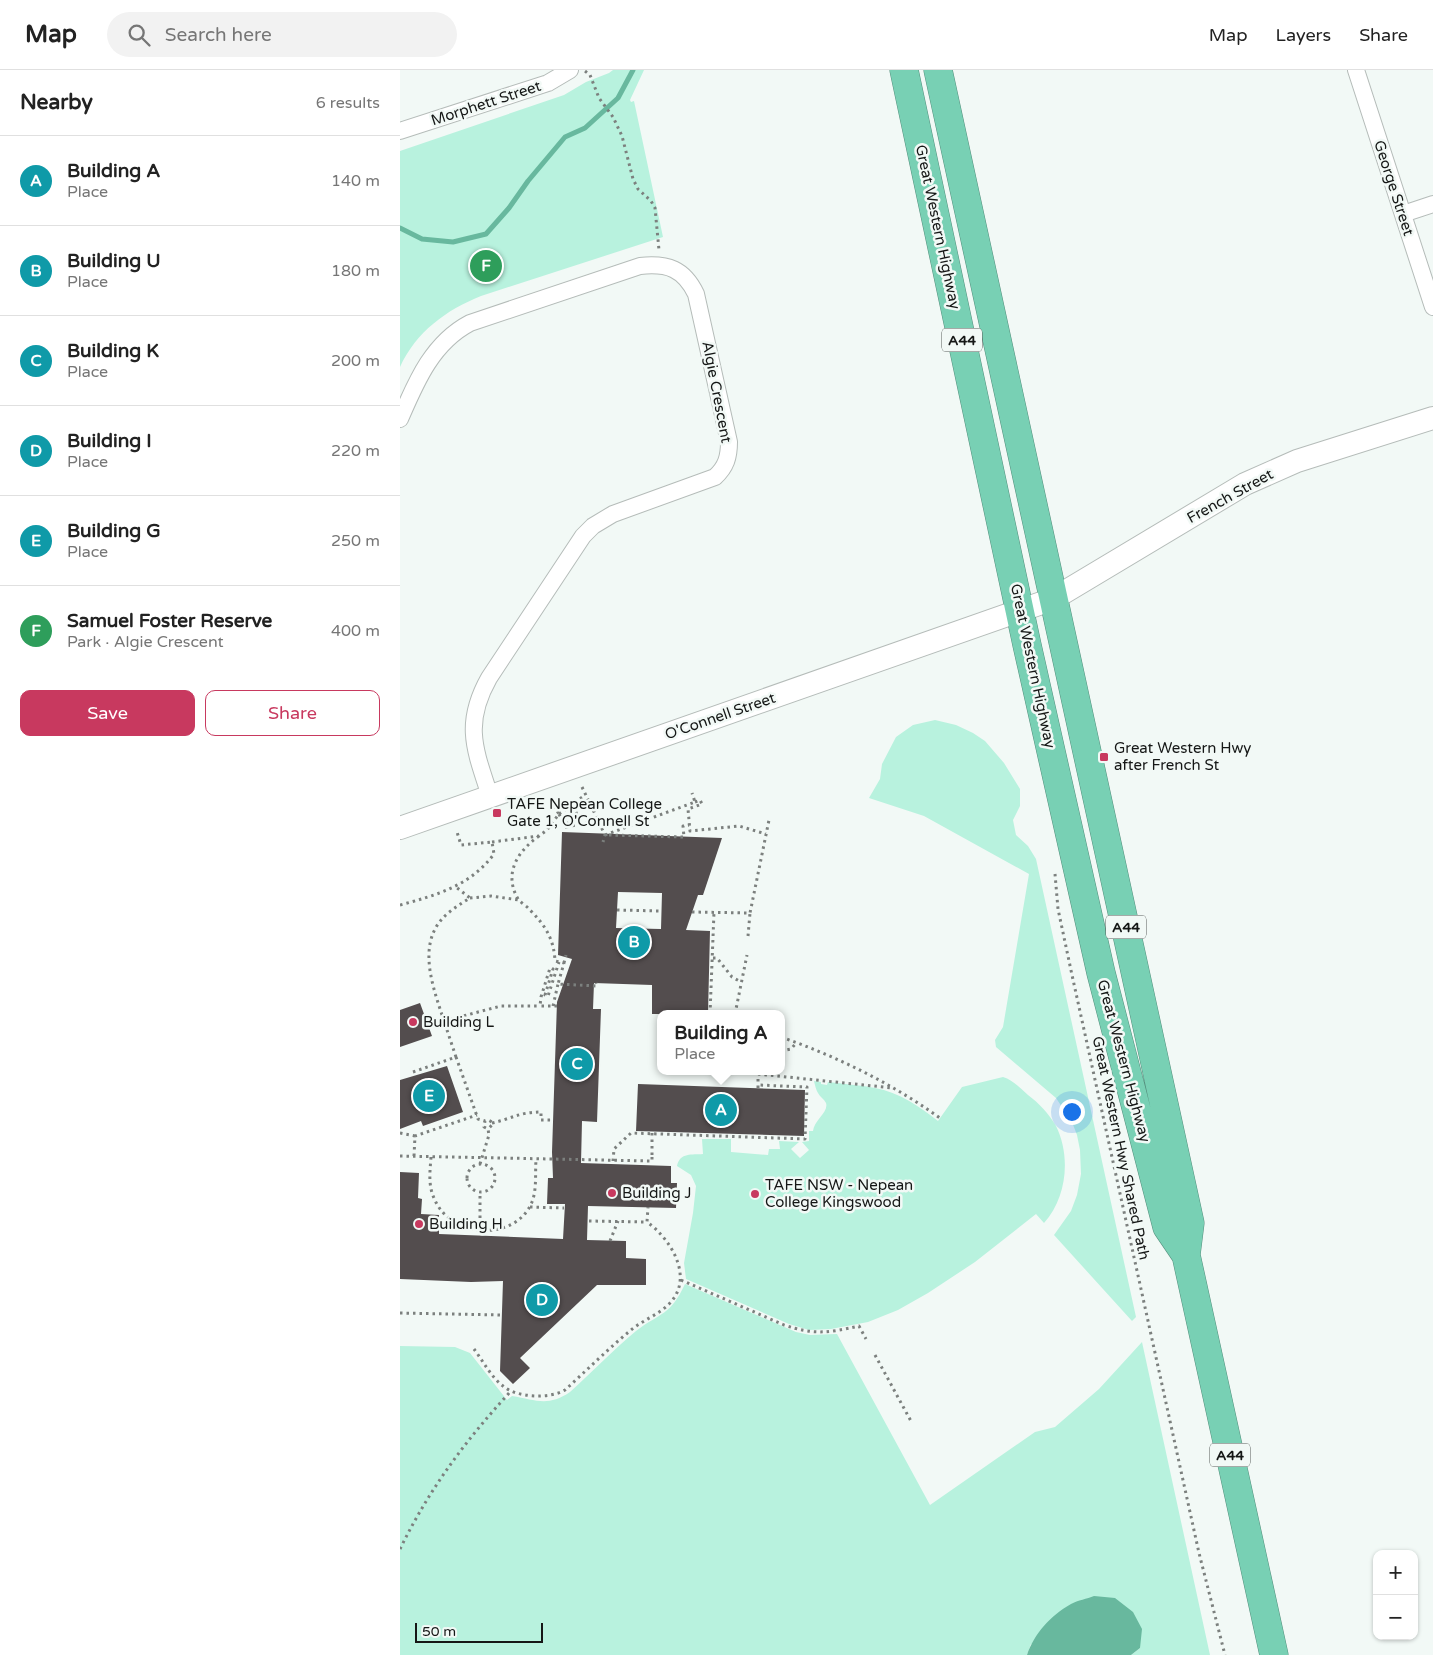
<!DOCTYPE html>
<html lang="en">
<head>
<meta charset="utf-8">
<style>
	body { margin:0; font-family:"Varela Round",sans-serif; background:#f2f2f2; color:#222 }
	.controls { position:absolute; right:15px; bottom:15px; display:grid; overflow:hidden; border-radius:10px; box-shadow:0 1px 4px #0004 }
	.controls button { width:45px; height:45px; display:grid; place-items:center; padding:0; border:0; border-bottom:1px solid #e0e0e0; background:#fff; color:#222; font:25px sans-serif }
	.scale { position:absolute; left:15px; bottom:12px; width:128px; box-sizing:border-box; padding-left:5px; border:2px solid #151716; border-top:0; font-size:14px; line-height:18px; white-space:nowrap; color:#151716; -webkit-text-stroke:4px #f2f9f6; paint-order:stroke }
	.you { position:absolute; left:671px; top:1041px; width:18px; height:18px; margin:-12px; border:4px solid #fff; border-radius:50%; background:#1a73e8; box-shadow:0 0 0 8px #1a73e833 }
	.badge { display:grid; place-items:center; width:32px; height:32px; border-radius:50%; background:#c8395f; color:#fff; font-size:16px; font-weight:700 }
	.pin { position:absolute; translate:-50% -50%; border:2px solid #fff; box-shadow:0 1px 5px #0006 }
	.popup { position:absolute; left:257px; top:940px; width:128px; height:65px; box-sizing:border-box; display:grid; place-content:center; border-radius:10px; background:#fff; filter:drop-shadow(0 1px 4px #0005); font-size:16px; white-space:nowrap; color:#767676 }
	.popup b { font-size:19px; color:#222 }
	.popup::after { content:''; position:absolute; left:50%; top:100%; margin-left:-10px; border:10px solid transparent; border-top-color:#fff }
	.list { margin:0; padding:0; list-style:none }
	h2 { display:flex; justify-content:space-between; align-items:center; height:65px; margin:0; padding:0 20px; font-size:21px }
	h2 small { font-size:16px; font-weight:400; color:#767676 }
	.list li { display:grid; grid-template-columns:32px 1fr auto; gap:15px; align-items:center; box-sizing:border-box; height:90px; padding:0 20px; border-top:1px solid #e0e0e0 }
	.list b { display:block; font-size:19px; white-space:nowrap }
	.list p { margin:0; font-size:16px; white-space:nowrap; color:#767676 }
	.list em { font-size:16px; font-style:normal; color:#767676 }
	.actions { display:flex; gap:10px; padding:15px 20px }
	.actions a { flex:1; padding:11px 0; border:1px solid #c8395f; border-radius:10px; text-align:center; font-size:18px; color:#c8395f }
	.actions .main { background:#c8395f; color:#fff }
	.icon { flex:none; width:28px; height:28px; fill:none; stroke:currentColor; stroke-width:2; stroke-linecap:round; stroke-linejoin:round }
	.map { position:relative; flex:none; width:1033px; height:1585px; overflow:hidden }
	header { display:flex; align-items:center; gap:30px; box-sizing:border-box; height:70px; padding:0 25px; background:#fff; border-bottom:1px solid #e0e0e0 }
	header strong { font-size:24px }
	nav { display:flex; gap:28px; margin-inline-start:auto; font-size:18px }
	.search { width:350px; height:45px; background:#f2f2f2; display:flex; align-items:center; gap:12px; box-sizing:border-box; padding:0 18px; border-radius:28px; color:#767676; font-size:19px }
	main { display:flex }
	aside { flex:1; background:#fff }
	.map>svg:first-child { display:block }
	.green { fill:#b8f2de }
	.water { fill:#68b89e }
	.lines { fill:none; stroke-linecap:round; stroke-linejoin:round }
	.stream { stroke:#68b89e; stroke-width:5 }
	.building { fill:#534d4e; fill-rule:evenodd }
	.street-casing { stroke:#b5bcb9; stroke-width:18 }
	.secondary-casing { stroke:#b5bcb9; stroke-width:24 }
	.highway-casing { stroke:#558f7d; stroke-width:29 }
	.path { stroke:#7c807e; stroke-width:3; stroke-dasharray:2.5 4; stroke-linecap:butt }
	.street { stroke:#fff; stroke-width:16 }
	.secondary { stroke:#fff; stroke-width:22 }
	.highway { stroke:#78d0b4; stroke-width:28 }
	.path-bridge { stroke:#7c807e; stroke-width:3; stroke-dasharray:2.5 4; stroke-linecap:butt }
	.poi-dot { fill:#c8395f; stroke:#f2f9f6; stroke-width:2 }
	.labels { text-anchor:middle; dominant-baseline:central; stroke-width:5; stroke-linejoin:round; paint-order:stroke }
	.shield { fill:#f2f9f6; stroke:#575b59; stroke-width:1 }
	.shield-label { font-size:14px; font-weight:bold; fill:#151716 }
	.street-label { font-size:15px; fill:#151716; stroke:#f2f9f6 }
	.poi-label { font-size:15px; fill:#151716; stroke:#f2f9f6; text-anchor:start }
</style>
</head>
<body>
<header>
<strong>Map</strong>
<div class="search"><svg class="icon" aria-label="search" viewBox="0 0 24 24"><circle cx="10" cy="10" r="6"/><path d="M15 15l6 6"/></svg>Search here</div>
<nav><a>Map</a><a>Layers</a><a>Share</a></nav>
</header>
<main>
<aside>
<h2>Nearby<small>6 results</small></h2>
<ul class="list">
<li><span class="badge" style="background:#0f9aa8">A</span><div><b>Building A</b><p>Place</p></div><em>140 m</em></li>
<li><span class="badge" style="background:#0f9aa8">B</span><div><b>Building U</b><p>Place</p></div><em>180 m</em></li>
<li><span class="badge" style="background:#0f9aa8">C</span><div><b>Building K</b><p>Place</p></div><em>200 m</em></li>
<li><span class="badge" style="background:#0f9aa8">D</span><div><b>Building I</b><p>Place</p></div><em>220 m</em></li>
<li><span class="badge" style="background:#0f9aa8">E</span><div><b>Building G</b><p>Place</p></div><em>250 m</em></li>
<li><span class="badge" style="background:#2e9e5b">F</span><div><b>Samuel Foster Reserve</b><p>Park · Algie Crescent</p></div><em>400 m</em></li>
</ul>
<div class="actions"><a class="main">Save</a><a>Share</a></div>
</aside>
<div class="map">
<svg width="1033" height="1585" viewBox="0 0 1033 1585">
	<rect width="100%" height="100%" fill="#f2f9f6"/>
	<!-- green -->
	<path class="green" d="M 213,0 L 244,0 L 230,30 L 231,32 L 234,31 L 263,167 L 81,226 C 46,240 16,262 0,297 L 0,81 L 164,25 L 186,12 L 209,3 Z
		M 535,650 L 556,655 L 573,663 L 585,671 L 604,693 L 620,719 L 620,736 L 613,750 L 616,765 L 628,776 L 636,789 L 736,1247 L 732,1251 L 654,1165 L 671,1141 L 677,1125 L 681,1104 L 680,1080 L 677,1065 L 672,1052 L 656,1028 L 596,977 L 595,970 L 603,957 L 629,804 L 524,746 L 469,728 L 480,709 L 482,694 L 496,667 L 513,655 Z
		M 603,1007 C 613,1010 620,1018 628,1025 C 639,1033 649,1044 656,1056 C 671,1086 667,1128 644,1153 L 636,1144 L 575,1192 L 528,1223 L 498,1240 L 468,1252 L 431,1259 L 409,1260 L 389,1254 L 286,1209 L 284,1193 L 293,1143 L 296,1116 L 291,1105 L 277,1096 C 280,1082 292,1085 303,1084 L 302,1069 L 331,1069 L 331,1082 L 368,1085 L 369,1079 L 380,1079 L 379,1071 L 399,1072 L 391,1079 L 400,1088 L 409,1080 L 402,1072 L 409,1071 L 409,1061 L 413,1061 C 414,1050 429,1042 426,1033 C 424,1029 420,1027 418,1023 C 416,1020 415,1015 414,1011 L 421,1012 L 421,1014 L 427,1015 L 428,1012 C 443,1014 460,1015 475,1018 C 499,1022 520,1037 538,1051 L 562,1017 Z
		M 285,1214 L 396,1262 L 410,1265 L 437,1264 L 530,1435 L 635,1362 L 655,1357 L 699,1319 L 742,1272 L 810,1585 L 731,1585 L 740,1578 L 631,1574 L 627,1585 L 0,1585 L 0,1276 L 55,1277 L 70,1283 L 107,1330 L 112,1326 C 136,1330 148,1337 170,1322 C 192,1302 213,1280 236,1261 C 261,1242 270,1246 285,1214 Z"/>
	<!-- water -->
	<path class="water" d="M 694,1526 L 715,1528 L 733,1542 L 742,1559 L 740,1578 L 731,1585 L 627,1585 C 634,1564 651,1545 671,1534 C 678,1530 687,1529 694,1526 Z"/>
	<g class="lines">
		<!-- stream -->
		<path class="stream" d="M 0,158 L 22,169 L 53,172 L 86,164 L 109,138 L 128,111 L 165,67 L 185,58 L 218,28 L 233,0"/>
	</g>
	<!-- building -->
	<path class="building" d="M 162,762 L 322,768 L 303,825 L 298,825 L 286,860 L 310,861 L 308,944 L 252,944 L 252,915 L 194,913 L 193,939 L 201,939 L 197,1052 L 182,1051 L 181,1093 L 271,1096 L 271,1113 L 277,1113 L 276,1138 L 188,1136 L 187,1170 L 226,1171 L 226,1188 L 246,1189 L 246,1215 L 197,1215 L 120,1288 L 130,1298 L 113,1314 L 100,1301 L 103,1211 L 71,1212 L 0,1209 L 0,1102 L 19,1103 L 18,1128 L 22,1129 L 21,1144 L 39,1145 L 39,1164 L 163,1169 L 165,1134 L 147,1134 L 148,1108 L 153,1108 L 152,1082 L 157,932 L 172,889 L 158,885 ZM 218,822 L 262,823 L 261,859 L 216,858 Z
		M 20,933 L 32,966 L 0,977 L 0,940 Z
		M 47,996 L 63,1042 L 23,1056 L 21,1051 L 0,1059 L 0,1010 Z
		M 238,1014 L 405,1020 L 404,1066 L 236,1061 Z"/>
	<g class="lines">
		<!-- street casing -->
		<g class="street-casing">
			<path id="street" d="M 956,0 L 1033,237
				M 0,61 L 148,13 L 170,0
				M 1003,144 L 1033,134
				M 0,349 C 16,312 32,273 70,253 L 240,196 C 268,193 284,199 296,224 L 329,372 C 329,387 326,397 315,407 L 213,444 L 193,456 L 183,466 L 89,608 C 63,654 75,680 90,726"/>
		</g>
		<!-- secondary casing -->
		<g class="secondary-casing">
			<path id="secondary" d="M 0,758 L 653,529 L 845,414 L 897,391 L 1033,348"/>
		</g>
		<!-- highway casing -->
		<g class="highway-casing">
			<path id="highway" d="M 504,0 L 627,575 L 701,903 L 767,1157 L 786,1185
				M 538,0 L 790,1153 L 786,1185 L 874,1585"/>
		</g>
		<!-- path -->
		<path class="path" d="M 185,1 L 190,5 L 199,28 L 213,47 L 222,66 L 233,109 L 238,119 L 251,131 L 255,138 L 259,180
			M 182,717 L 205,765 L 203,772
			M 295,732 L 300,730 L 302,734 L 288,739 L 290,761 L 339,756 L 366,764
			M 159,744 L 161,748 L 178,743 L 180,746 L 165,755 L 166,757 L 199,751
			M 159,744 L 185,725
			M 205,765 L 295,732 L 292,723
			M 209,765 L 284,767 L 283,756 L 289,755
			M 139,766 C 118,781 103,803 118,829 C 121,833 127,836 130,840 C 145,855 154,869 155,891 L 164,893 L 158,914 L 197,916 L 196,913
			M 92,772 L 139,766 L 147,760 L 159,744 L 153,735
			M 655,804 L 658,839 L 672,905 L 799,1483 L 825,1585
			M 70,828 L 91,826 L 119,830
			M 0,835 C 37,825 70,816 94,784 L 92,772 L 61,775 L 57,762
			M 217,840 L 261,841
			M 292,842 L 350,843 L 369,750
			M 348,866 L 350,843
			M 313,888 L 317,888 L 332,907 L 341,912
			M 164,893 L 166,885
			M 153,936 L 158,914
			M 157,936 L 140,936 L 141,927 L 150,898 L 153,899 L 145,925 L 148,926 L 159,892
			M 310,944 L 314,842
			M 335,944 L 347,885
			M 44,951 C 33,917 15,872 47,844 C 54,838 62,833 70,828 L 56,817
			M 381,967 C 438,987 491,1013 540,1048
			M 381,981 L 391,979 L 397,972
			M 56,987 L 44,951 L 101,936 L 140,936
			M 13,1002 L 56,987 L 78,1049 L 85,1051
			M 358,1004 L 493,1018
			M 358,1018 L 358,1001
			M 92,1053 C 111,1049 119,1042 141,1042 L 141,1050 L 153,1050
			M 0,1063 L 15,1066
			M 0,1086 L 252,1091 L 252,1085
			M 14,1086 L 15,1066 L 77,1045
			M 31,1087 C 30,1101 28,1115 34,1128 C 50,1169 116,1172 132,1132 C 137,1119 135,1103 136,1090
			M 213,1091 L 214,1079 L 231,1063 L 405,1069 L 407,1017 L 358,1015
			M 80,1094 L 89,1065 L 88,1059 L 92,1055 L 92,1052 L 88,1050 L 85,1051 L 84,1057 L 88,1059
			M67 1108a14 14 0 1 1 28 0a14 14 0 1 1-28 0Z
			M 130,1137 L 164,1138
			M 189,1151 L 247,1152
			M 80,1161 L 80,1122
			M 210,1171 L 218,1151
			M 281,1210 L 384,1255 C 414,1265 428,1263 459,1256 L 466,1269
			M 0,1243 L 102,1245
			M 74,1279 C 83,1291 91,1307 103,1316 C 117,1328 150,1329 165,1320 C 187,1300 208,1279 231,1260 C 243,1250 258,1245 269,1234 C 295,1208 271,1169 247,1152 L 248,1137
			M 475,1285 L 512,1353
			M 0,1479 C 30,1418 65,1371 111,1321"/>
		<!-- street -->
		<use href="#street" class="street"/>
		<!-- secondary -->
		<use href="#secondary" class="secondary"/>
		<!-- highway -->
		<use href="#highway" class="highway"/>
		<!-- path-bridge -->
		<path class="path-bridge" d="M 252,1085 L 252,1061"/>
	</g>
	<!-- markers -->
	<g class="poi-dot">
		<rect x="699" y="682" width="10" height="10" rx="2.5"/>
		<rect x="92" y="738" width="10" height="10" rx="2.5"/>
		<circle cx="13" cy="952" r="5"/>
		<circle cx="212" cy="1123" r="5"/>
		<circle cx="355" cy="1124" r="5"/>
		<circle cx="19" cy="1154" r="5"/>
	</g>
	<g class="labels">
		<!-- shield labels -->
		<g class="shield">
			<rect x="542" y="258.5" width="40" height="23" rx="4"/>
			<rect x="706" y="845.5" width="40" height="23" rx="4"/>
			<rect x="810" y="1373.5" width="40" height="23" rx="4"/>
		</g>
		<g class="shield-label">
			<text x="562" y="270">A44</text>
			<text x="726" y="857">A44</text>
			<text x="830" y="1385">A44</text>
		</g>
		<!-- street labels -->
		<g class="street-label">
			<text transform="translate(86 33) rotate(-18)">Morphett Street</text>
			<text transform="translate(994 118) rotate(72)">George Street</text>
			<text transform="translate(538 157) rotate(78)">Great Western Highway</text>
			<text transform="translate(317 322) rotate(79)">Algie Crescent</text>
			<text transform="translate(830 426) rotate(-29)">French Street</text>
			<text transform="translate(633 596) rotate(78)">Great Western Highway</text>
			<text transform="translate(320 646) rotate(-19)">O'Connell Street</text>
			<text transform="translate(724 991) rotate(75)">Great Western Highway</text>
			<text transform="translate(721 1078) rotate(78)">Great Western Hwy Shared Path</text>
		</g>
		<!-- poi labels -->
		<g class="poi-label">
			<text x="714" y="678">Great Western Hwy<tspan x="714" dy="17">after French St</tspan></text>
			<text x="107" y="734">TAFE Nepean College<tspan x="107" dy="17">Gate 1, O'Connell St</tspan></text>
			<text x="23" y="952">Building L</text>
			<text x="365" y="1115">TAFE NSW - Nepean<tspan x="365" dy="17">College Kingswood</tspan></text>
			<text x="222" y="1123">Building J</text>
			<text x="29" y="1154">Building H</text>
		</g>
	</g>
</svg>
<div class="controls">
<button>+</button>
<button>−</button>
</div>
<div class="scale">50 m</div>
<div class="you"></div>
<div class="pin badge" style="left:321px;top:1040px;background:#0f9aa8">A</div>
<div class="popup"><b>Building A</b>Place</div>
<div class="pin badge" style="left:234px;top:872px;background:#0f9aa8">B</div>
<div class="pin badge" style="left:177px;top:994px;background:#0f9aa8">C</div>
<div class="pin badge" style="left:142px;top:1230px;background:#0f9aa8">D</div>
<div class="pin badge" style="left:29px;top:1026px;background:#0f9aa8">E</div>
<div class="pin badge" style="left:86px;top:196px;background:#2e9e5b">F</div>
</div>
</main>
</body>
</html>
